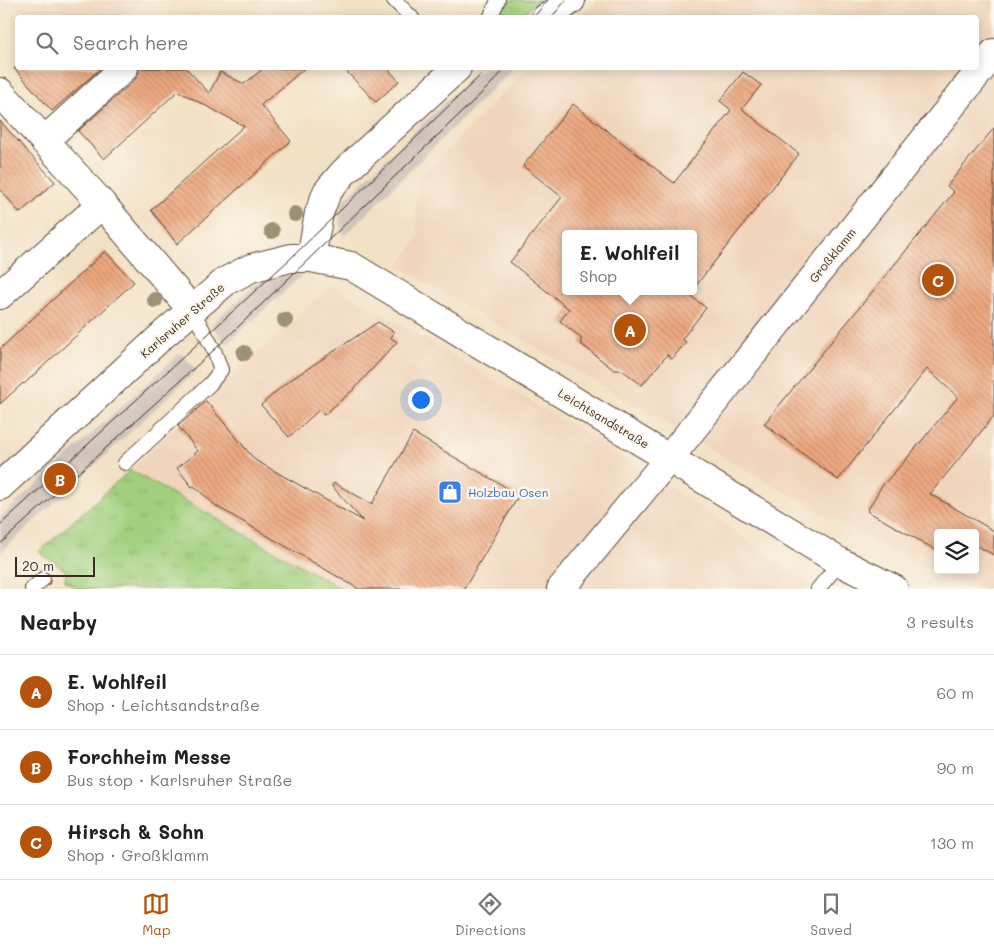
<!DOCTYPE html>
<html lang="en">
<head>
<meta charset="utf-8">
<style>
	body { margin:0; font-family:Mali,sans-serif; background:#f2f2f2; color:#222 }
	.controls { position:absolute; right:15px; bottom:15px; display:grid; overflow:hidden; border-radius:5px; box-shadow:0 2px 12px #0003 }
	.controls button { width:45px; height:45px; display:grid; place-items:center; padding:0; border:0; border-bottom:1px solid #e0e0e0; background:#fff; color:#222; font:25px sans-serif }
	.scale { position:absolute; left:15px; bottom:12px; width:80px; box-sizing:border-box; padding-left:5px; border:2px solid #3b2a1e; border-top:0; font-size:14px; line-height:18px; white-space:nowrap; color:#3b2a1e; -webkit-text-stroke:4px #fbf7ec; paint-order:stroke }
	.you { position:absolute; left:420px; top:399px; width:18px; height:18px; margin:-12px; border:4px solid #fff; border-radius:50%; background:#1a73e8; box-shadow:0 0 0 8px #1a73e833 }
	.badge { display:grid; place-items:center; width:32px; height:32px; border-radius:50%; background:#b45309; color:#fff; font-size:16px; font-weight:700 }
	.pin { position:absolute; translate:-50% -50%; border:2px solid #fff; box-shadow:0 1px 5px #0006 }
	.popup { position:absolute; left:562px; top:230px; width:135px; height:65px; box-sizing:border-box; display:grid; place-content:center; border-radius:5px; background:#fff; filter:drop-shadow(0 1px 4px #0005); font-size:16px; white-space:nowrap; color:#767676 }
	.popup b { font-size:19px; color:#222 }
	.popup::after { content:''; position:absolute; left:50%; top:100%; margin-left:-10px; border:10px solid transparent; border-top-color:#fff }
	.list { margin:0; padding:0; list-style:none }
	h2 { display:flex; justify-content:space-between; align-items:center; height:65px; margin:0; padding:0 20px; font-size:21px }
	h2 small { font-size:16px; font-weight:400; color:#767676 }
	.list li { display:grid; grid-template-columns:32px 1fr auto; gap:15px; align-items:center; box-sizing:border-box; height:75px; padding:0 20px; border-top:1px solid #e0e0e0 }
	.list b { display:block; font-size:19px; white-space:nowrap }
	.list p { margin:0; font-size:16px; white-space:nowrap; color:#767676 }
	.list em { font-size:16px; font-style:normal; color:#767676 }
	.icon { flex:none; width:28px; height:28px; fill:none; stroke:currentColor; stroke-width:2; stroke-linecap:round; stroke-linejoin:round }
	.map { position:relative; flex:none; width:994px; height:589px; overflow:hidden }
	.search { position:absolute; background:#fff; box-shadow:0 2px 12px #0003; left:15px; right:15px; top:15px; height:55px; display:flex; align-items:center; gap:12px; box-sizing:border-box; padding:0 18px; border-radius:5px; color:#767676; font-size:19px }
	.sheet { height:290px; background:#fff }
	nav { display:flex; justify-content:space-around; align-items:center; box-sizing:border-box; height:70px; border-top:1px solid #e0e0e0; background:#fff; font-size:14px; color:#767676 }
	nav a { display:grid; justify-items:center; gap:2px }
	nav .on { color:#b45309 }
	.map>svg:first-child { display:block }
	.built { fill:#f0d5bc; fill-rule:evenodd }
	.railway { fill:#cec1b9 }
	.grass { fill:url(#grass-tufts); stroke:#6e7d4e }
	.building { fill:url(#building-back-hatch) }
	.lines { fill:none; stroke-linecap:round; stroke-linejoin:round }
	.service-casing { stroke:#574537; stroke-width:16 }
	.minor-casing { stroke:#574537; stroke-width:30 }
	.tertiary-casing { stroke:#574537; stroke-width:30 }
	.service { stroke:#fff; stroke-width:14 }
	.minor { stroke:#fff; stroke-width:28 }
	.tertiary { stroke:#fff; stroke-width:28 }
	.tram { stroke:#3b2a1e; stroke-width:1 }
	.tree { fill:#9c9376 }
	.labels { text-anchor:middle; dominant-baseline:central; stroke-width:5; stroke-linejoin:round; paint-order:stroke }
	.street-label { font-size:12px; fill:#3b2a1e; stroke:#fbf7ec }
	.shop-label { font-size:12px; fill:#366cbe; stroke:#fbf7ec; text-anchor:start }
</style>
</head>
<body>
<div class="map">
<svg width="994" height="589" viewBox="0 0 994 589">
	<defs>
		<pattern id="grass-tufts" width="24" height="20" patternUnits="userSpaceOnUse" patternTransform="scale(1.25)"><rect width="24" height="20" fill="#a2d07e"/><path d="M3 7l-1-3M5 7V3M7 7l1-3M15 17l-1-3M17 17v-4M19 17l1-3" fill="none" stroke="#8cb36c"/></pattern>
		<pattern id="building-back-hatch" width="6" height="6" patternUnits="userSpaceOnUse" patternTransform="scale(1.25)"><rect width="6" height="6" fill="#eda87f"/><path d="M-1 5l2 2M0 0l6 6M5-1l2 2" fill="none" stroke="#c18967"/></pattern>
	</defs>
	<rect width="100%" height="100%" fill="#fbf7ec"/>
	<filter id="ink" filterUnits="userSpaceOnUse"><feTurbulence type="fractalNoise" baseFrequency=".02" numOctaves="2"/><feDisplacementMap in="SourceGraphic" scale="10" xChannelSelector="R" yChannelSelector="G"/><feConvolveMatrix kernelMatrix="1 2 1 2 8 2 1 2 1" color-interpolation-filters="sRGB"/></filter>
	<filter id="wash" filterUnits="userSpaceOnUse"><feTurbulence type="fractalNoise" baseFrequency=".0096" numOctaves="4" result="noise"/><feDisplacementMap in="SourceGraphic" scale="20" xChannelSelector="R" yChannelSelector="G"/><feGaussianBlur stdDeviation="1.12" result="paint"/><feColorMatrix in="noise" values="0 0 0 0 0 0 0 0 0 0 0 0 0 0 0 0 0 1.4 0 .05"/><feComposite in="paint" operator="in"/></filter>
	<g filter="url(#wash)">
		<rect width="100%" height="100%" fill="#f3e1c5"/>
		<!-- built -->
		<path class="built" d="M 54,0 L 142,0 L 121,18 L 71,17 Z
			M 599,0 L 994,0 L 994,589 L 968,589 L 809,506 L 398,267 L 419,235 L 415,209 L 418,180 L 528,68 L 976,68 L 976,18 L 580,17 ZM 566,234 L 694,234 L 694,291 L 566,291 ZM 938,533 L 975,533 L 975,570 L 938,570 Z
			M 332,285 L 602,443 L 722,522 L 775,561 L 815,589 L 342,589 L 130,470 Z"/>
		<!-- railway -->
		<path class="railway" d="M 486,68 L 513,68 L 344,236 L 339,221 L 342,202 L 474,74 Z
			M 303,274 L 227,344 L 211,325 L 255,284 L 281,277 Z
			M 180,353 L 197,370 L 0,553 L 0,518 Z"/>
		<!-- grass -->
		<path class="grass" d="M 506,0 L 539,0 C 531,10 512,23 500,14 Z
			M 130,470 L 342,589 L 78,589 L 65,581 L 66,571 L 39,552 Z"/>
		<g id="blocks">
			<!-- building -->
			<path class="building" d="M 14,68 L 101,68 L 52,111 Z
				M 139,68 L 186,68 L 209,93 L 220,72 L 244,84 L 264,68 L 305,68 L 261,105 L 291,141 L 177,244 L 151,210 L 244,126 L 178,91 L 104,159 L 78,131 L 135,80 L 139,73 Z
				M 343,68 L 387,68 L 399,81 L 376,102 Z
				M 743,72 L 761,85 L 742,109 L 799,154 L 694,288 L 694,234 L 566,234 L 566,291 L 685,291 L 706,308 L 682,339 L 686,342 L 672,359 L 667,355 L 642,385 L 622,370 L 614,370 L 581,344 L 581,338 L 560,321 L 569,309 L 510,262 L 562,197 L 523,166 L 573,104 L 674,183 L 731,110 L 720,101 Z
				M 0,121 L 55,182 L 20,213 L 0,189 Z
				M 994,128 L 994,416 L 930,494 L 994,531 L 994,555 L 975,545 L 975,533 L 938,533 L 938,551 L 867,511 L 881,487 L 903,463 L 958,397 L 927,369 L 838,480 L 764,424 L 954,192 L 947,186 Z
				M 105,251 L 134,282 L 24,384 L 23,383 L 0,404 L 0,349 Z
				M 378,322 L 394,332 L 391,338 L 397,342 L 353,390 L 324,415 L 319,410 L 289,437 L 261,405 L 286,383 Z
				M 206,401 L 255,460 L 363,521 L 332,486 L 334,483 L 372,504 L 413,433 L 519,495 L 464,589 L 359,589 L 216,506 L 194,486 L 192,487 L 177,468 L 198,451 L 178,426 Z"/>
		</g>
	</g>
	<g filter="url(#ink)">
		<use href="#blocks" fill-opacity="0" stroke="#574537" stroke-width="1"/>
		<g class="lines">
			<!-- service casing -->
			<g class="service-casing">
				<path id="service" d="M 394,0 L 412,18
					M 490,18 L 498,0
					M 125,463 L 210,384 L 221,370 L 214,350 L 192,310
					M 32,589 L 43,579
					M 818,589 L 840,562"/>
			</g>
			<!-- minor casing -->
			<g class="minor-casing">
				<path id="minor" d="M 546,18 L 571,0
					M 0,92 L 102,204
					M 44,141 L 124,68
					M 311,258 L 319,213 L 327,192 L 344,172 L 457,68
					M 0,295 L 102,204 L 192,310
					M 561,589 L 670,457 L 994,53"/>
			</g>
			<!-- tertiary casing -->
			<g class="tertiary-casing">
				<path id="tertiary" d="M 0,486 L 164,334 L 226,281 L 251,268 L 291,258 L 311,258 L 351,266 L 840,562 L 894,589"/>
			</g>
			<!-- service -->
			<use href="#service" class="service"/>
			<!-- minor -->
			<use href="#minor" class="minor"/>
			<!-- tertiary -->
			<use href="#tertiary" class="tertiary"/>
			<!-- tram -->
			<path class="tram" d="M 533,18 L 548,0
				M 551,18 L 566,0
				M 0,525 L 291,258 L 488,68
				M 0,544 L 214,350 L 488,87 L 506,68"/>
		</g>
		<!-- trees -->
		<g class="tree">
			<circle cx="295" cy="214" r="8"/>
			<circle cx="272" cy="231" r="8"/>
			<circle cx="155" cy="300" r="8"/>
			<circle cx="285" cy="320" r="8"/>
			<circle cx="244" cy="353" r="8"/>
		</g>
	</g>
	<!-- icons -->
	<defs>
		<g id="shop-square" transform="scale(1.25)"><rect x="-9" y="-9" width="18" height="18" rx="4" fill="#3f7fe0" stroke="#fbf7ec"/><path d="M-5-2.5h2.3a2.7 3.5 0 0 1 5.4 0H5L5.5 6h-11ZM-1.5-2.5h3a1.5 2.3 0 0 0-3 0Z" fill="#fff"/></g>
	</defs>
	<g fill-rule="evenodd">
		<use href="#shop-square" x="450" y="492"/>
	</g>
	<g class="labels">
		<!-- street labels -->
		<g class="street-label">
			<text transform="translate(832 255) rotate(-51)">Großklamm</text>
			<text transform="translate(182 320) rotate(-41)">Karlsruher Straße</text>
			<text transform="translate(604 418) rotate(31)">Leichtsandstraße</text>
		</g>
		<!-- shop labels -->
		<g class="shop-label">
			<text x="468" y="492">Holzbau Osen</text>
		</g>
	</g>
</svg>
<div class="controls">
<button><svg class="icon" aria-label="layers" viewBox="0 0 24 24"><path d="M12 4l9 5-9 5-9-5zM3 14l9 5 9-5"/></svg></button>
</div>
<div class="scale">20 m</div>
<div class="you"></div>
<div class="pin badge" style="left:630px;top:330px">A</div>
<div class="popup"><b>E. Wohlfeil</b>Shop</div>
<div class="pin badge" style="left:60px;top:479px">B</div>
<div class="pin badge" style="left:938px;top:280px">C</div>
<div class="search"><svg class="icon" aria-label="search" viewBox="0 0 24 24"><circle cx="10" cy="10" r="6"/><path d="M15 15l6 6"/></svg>Search here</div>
</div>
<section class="sheet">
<h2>Nearby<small>3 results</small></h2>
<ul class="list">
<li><span class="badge">A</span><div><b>E. Wohlfeil</b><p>Shop · Leichtsandstraße</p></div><em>60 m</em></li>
<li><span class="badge">B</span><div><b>Forchheim Messe</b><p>Bus stop · Karlsruher Straße</p></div><em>90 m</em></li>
<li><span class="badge">C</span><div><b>Hirsch &amp; Sohn</b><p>Shop · Großklamm</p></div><em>130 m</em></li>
</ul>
</section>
<nav>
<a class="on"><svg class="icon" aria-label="map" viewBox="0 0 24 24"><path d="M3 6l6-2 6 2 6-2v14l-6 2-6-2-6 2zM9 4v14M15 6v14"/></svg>Map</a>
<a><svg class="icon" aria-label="directions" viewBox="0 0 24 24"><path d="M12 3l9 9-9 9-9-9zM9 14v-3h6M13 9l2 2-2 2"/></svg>Directions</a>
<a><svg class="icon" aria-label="saved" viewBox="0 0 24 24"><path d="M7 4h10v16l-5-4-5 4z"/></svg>Saved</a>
</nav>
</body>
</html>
